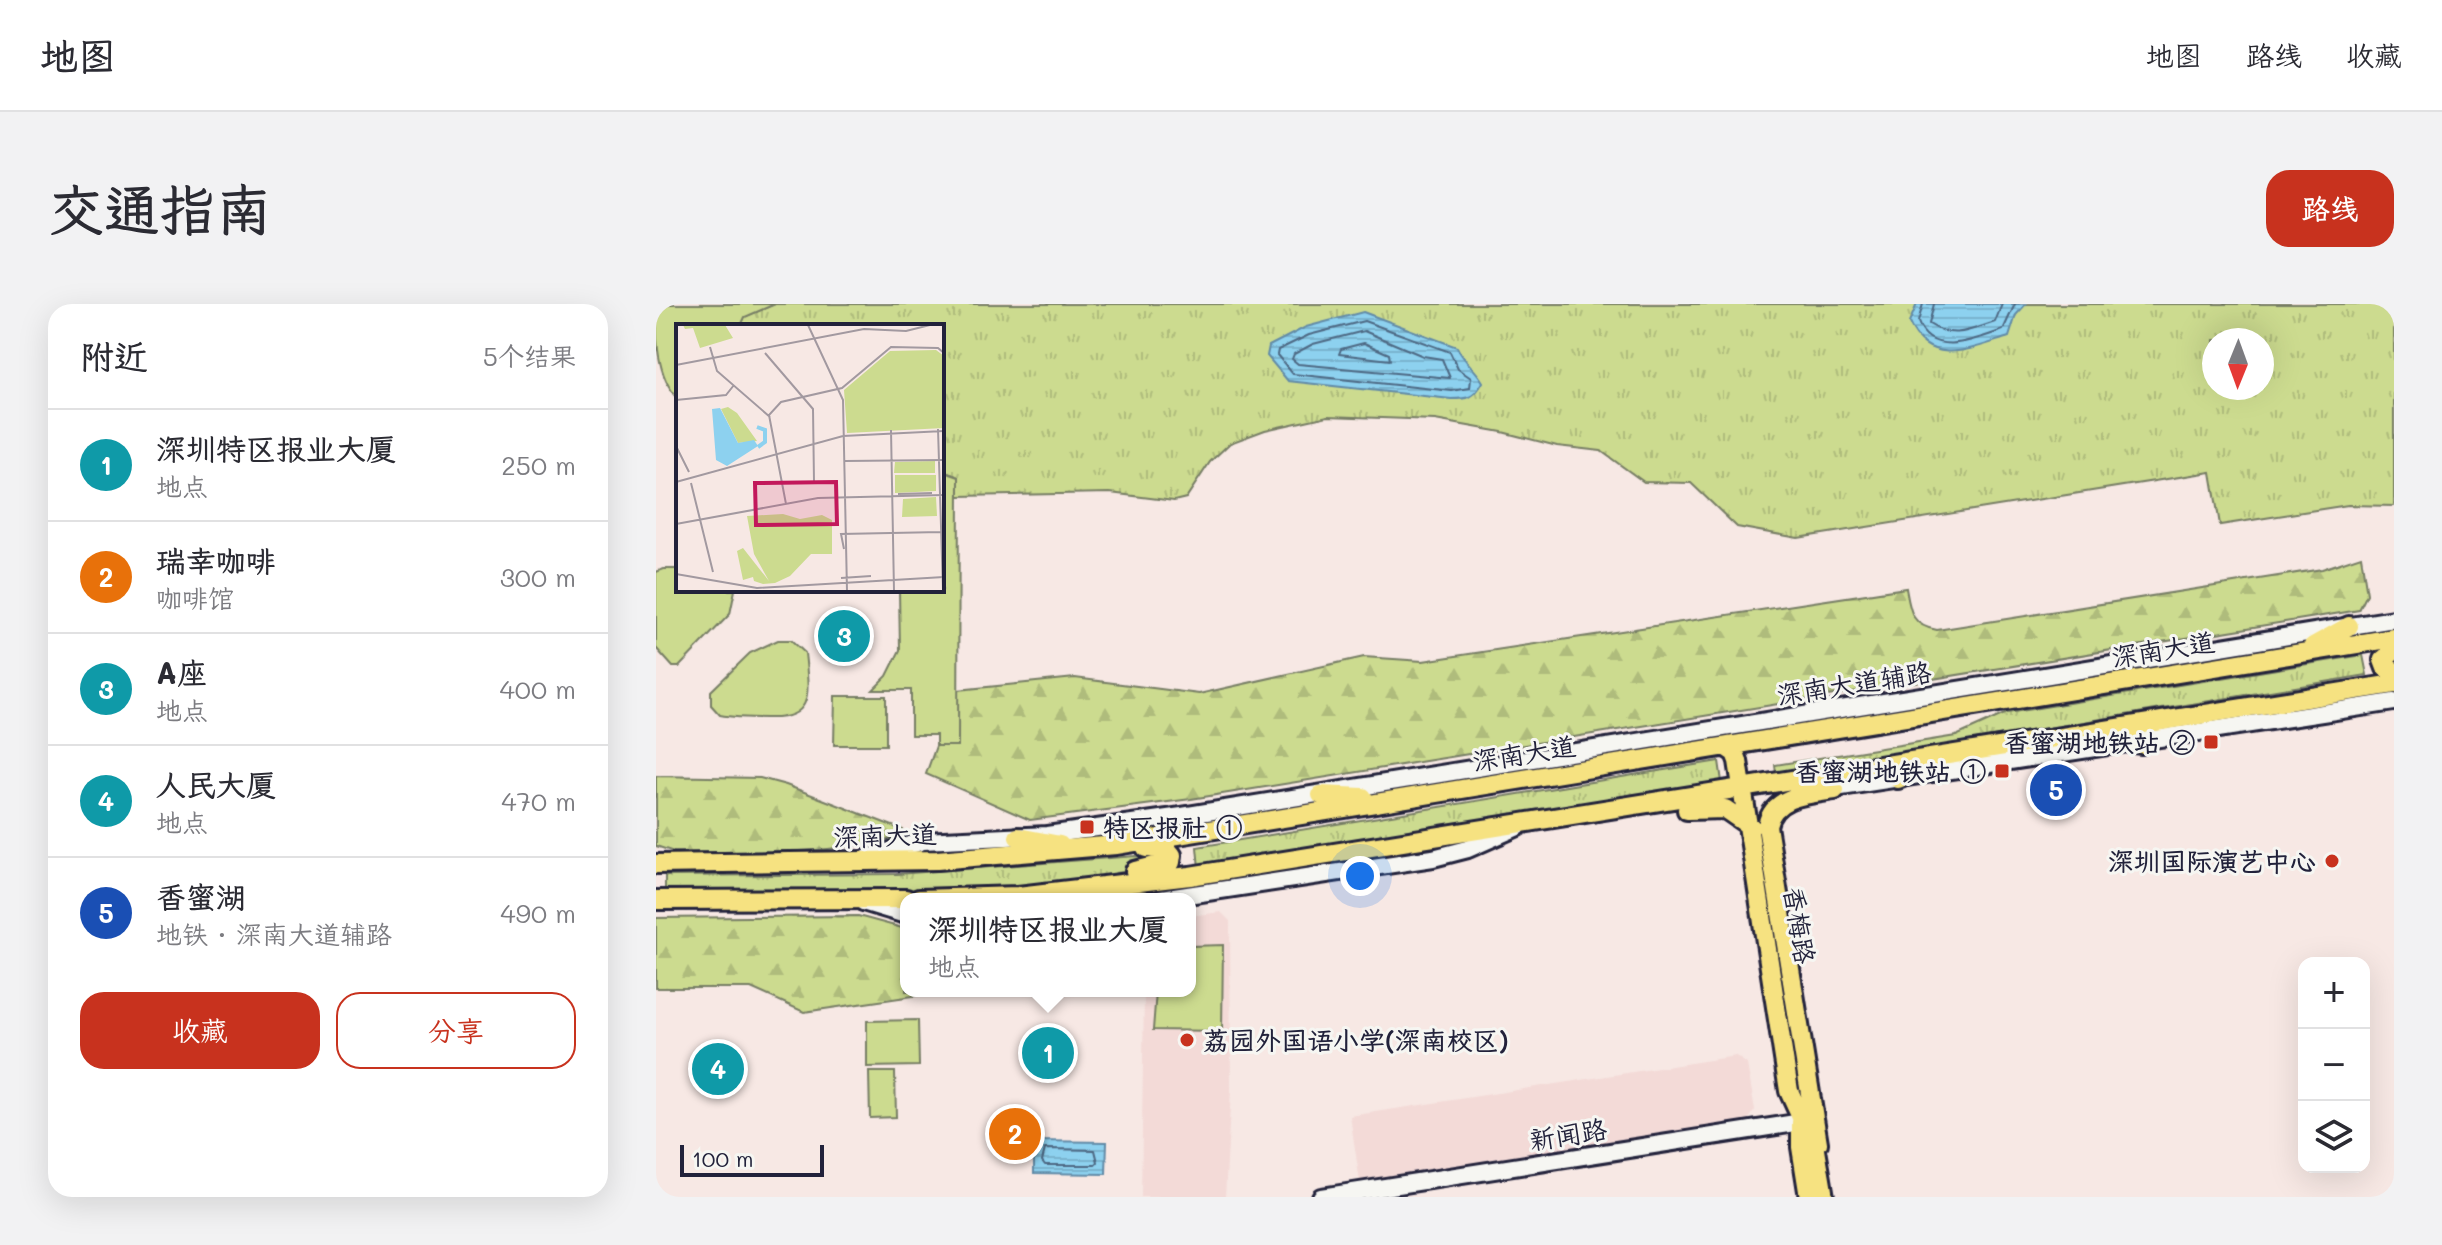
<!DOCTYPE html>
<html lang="zh">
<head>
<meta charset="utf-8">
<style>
	body { margin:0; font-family:Mali,"LXGW WenKai TC",sans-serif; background:#f2f2f3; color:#2b2b33 }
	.controls { position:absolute; right:24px; bottom:24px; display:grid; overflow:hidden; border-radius:16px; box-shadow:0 8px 32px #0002 }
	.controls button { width:72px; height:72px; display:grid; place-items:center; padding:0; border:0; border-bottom:2px solid #e1e1e2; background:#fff; color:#2b2b33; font:40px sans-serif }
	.compass { position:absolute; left:1546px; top:24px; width:72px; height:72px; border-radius:50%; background:#fff; box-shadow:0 8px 32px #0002; rotate:181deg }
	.scale { position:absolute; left:24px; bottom:20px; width:144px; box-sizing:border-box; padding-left:8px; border:4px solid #22223b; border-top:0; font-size:22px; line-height:28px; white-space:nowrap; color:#22223b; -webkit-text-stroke:6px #f6f6f2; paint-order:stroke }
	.you { position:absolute; left:704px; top:572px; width:28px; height:28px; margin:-20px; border:6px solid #fff; border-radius:50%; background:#1a73e8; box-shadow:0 0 0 12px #1a73e833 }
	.badge { display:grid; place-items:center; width:52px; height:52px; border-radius:50%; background:#c8321e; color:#fff; font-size:26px; font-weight:700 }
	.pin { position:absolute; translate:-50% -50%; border:4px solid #fff; box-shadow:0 2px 8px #0006 }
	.popup { position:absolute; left:244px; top:589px; width:296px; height:104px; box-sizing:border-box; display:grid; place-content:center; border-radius:16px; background:#fff; filter:drop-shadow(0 2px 6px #0005); font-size:26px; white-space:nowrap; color:#7c7c81 }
	.popup b { font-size:30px; color:#2b2b33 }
	.popup::after { content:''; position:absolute; left:50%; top:100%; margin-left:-16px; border:16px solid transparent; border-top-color:#fff }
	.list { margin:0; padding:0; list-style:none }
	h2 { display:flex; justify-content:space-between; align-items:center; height:104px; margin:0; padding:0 32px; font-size:34px }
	h2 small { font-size:26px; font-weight:400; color:#7c7c81 }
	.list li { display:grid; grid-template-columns:52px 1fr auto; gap:24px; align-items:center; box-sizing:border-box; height:112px; padding:0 32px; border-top:2px solid #e1e1e2 }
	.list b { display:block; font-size:30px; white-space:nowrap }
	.list p { margin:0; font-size:26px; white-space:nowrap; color:#7c7c81 }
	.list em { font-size:26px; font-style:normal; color:#7c7c81 }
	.actions { display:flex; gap:16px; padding:24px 32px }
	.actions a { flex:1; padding:18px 0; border:2px solid #c8321e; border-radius:24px; text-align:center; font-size:28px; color:#c8321e }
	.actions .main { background:#c8321e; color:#fff }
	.icon { flex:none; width:44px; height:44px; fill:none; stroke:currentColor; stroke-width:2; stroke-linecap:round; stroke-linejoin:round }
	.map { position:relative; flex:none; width:1738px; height:893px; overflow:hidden; border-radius:24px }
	header { display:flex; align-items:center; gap:48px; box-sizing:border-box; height:112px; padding:0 40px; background:#fff; border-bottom:2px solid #e1e1e2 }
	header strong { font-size:38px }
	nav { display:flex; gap:44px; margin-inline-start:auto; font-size:28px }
	.intro { display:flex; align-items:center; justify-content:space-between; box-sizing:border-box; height:192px; padding:0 48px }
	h1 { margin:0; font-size:56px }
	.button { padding:20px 36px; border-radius:24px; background:#c8321e; color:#fff; font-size:28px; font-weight:700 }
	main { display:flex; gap:48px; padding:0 48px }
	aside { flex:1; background:#fff; border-radius:24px; box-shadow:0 8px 32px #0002 }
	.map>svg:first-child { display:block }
	.built { fill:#f3dad7 }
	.grass { fill:url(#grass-tufts); stroke:#777e65; stroke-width:2; fill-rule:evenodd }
	.forest { fill:url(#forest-firs); stroke:#777e65; stroke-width:2 }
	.garden { fill:#ccdb8f; stroke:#777e65; stroke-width:2 }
	.water { fill:url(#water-rules); stroke:#628ba7; stroke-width:2 }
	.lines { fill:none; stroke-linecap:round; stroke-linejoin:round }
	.shore { stroke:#4d6883; stroke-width:2 }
	.secondary-casing { stroke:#22223b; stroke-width:22 }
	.primary-casing { stroke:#22223b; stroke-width:24 }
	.secondary { stroke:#f6f6f2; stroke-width:16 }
	.primary { stroke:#f6e281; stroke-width:18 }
	.poi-dot { fill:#c8321e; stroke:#f6f6f2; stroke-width:3 }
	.labels { text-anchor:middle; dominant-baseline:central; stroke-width:6; stroke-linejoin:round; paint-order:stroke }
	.street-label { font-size:26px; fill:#22223b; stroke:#f6f6f2 }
	.poi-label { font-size:26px; font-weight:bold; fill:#22223b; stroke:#f6f6f2; text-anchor:end }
	.inset-river { fill:none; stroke:#8dd1ef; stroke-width:4 }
	.inset-road { fill:none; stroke:#a299a0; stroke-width:2 }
	.view { fill:#c2185b; fill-opacity:0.15; stroke:#c2185b; stroke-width:4 }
	.inset-edge { fill:none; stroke:#22223b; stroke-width:4 }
</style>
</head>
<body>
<header>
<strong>地图</strong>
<nav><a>地图</a><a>路线</a><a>收藏</a></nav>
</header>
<div class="intro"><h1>交通指南</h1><a class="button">路线</a></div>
<main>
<aside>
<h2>附近<small>5个结果</small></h2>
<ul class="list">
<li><span class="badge" style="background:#0f9aa8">1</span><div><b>深圳特区报业大厦</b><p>地点</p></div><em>250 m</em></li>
<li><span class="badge" style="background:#e8710a">2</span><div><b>瑞幸咖啡</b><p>咖啡馆</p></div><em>300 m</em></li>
<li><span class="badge" style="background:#0f9aa8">3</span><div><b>A座</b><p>地点</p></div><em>400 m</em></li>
<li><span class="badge" style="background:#0f9aa8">4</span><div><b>人民大厦</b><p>地点</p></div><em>470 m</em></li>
<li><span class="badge" style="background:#1a4fb4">5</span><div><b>香蜜湖</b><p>地铁 · 深南大道辅路</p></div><em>490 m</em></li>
</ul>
<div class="actions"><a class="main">收藏</a><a>分享</a></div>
</aside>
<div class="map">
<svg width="1738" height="893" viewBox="0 0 1738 893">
	<defs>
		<pattern id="grass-tufts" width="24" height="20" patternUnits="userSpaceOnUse" patternTransform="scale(2)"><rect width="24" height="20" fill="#ccdb8f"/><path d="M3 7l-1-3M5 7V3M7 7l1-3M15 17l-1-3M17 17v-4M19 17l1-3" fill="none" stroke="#afbc7c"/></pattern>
		<pattern id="forest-firs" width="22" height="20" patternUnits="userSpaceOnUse" patternTransform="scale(2)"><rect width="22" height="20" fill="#ccdb8f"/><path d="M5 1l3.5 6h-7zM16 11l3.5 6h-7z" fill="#afbc7c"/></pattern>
		<pattern id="water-rules" width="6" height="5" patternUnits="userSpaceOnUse" patternTransform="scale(2)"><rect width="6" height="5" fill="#8dd1ef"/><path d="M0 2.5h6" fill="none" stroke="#79b3ce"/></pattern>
	</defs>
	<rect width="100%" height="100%" fill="#f7e8e4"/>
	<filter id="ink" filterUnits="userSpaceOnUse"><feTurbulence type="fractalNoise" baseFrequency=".0125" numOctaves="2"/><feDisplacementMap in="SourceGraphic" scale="16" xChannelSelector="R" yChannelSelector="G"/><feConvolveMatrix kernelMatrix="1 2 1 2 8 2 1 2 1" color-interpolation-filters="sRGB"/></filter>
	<g filter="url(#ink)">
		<!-- built -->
		<path class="built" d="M 565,608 L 574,617 L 575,786 L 569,893 L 485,893 L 488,687 L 534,687 L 534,612 Z
			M 1080,752 L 1091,760 L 1099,806 L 1091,818 L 704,878 L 694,812 Z"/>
		<!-- grass -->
		<path class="grass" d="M 119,0 L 1738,0 L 1738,202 L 1692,201 L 1564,221 L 1555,168 L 1142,234 L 1081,223 L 1035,179 L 988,178 L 945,147 L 901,142 L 846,128 L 779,116 L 672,112 L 609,126 L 574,139 L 554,158 L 530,194 L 518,197 L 454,189 L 303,192 L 303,173 L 286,167 L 286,22 L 85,22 L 88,13 ZM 1558,36 L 1606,36 L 1606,84 L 1558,84 Z
			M 1707,351 L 1711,371 L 1120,469 L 1119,461 L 1300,432 L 1351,409 Z
			M 1063,457 L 1066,478 L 543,564 L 541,543 Z
			M 480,552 L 511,553 L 511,563 L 460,569 L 446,577 L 351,585 L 9,586 L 9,572 L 241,570 Z"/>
		<!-- forest -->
		<path class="forest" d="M 1705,252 L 1711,290 L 1703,306 L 535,495 L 374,516 L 270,470 L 280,442 L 302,441 L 302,386 L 419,374 L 543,390 L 708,353 L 767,357 L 1250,284 C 1254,307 1255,322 1281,326 L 1666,265 Z
			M 0,472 L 104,474 L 130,481 L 247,526 L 247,532 C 171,552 96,548 18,548 L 0,542 Z
			M 202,612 L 250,625 L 250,687 L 291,687 L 148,708 L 95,684 L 0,684 L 0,614 Z"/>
		<!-- garden -->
		<path class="garden" d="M 0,0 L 119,0 L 89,13 L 85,22 L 22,22 L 22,94 C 0,73 0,32 0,0 Z
			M 286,167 L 303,173 L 302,442 L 280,442 L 280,431 L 255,431 L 255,386 L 217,386 L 231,372 L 244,346 L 243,286 L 286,286 Z
			M 8,265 L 22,265 L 22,286 L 79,286 L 74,310 L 23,363 L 17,363 L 0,344 L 0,268 Z
			M 122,336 L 135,336 L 149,349 C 153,389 159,416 110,414 C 94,414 79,414 64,411 L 55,401 L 55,387 L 94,349 Z
			M 179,392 L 230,392 L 230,441 L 178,441 Z
			M 567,641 L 566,727 L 497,726 L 500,687 L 534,687 L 534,642 Z
			M 262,716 L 263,762 L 211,763 L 211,717 Z
			M 213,768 L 239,768 L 240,813 L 214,814 Z"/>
		<!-- water -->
		<path class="water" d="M 1261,0 L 1370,0 L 1360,11 L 1353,33 C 1317,44 1273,65 1253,19 Z
			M 707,8 L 801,43 C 808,58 819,64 827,78 C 818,94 813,95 795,95 L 632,77 L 611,52 L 613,42 L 650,23 Z
			M 378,837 L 451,838 L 450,870 L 378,869 Z"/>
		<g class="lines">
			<!-- shore -->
			<path class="shore" d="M 1267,0 L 1262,18 C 1275,55 1321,35 1347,26 L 1359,0
				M 1278,0 L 1273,20 C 1297,36 1314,26 1339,18 L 1346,0
				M 708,17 L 794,48 L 802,65 L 815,74 L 814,84 L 796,87 L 637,70 L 621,51 L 622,46 L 653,31 Z
				M 708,27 L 767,52 L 786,55 L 794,74 L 642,60 L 636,55 L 638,50 L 657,40 Z
				M 708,39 L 733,50 L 734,56 L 683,50 L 685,45 Z
				M 389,845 L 439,846 L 442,858 L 439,861 L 389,861 L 386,857 Z"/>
			<!-- secondary casing -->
			<g class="secondary-casing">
				<path id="secondary" d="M 1166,486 L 1738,398
					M 212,554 L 267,537 L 391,531 L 526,512 L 1738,315
					M 505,595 L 777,554 L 812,545 L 862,523
					M 207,598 L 250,611
					M 665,893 L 1146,818"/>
			</g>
			<!-- primary casing -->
			<g class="primary-casing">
				<path id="primary" d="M 1657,342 L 1693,322
					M 1738,347 L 1727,356 L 1730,364 L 1738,367
					M 1441,434 L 1486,440
					M 1070,443 L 1079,449 L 1082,457 L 1133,787 L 1160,846 L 1168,893
					M 1242,475 L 1272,462
					M 665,491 L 707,493
					M 1031,506 L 1069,505 L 1095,523
					M 362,533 L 404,541
					M 0,560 L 281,556 L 460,541 L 1738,334
					M 479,567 L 515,558 L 516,551 L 511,545 L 490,544
					M 263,595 L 362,592 L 534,572 L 1738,380
					M 0,596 L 250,595
					M 1145,818 L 1145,843 L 1153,893
					M 1162,839 L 1111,522 C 1117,491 1153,490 1179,486"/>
			</g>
			<!-- secondary -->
			<use href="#secondary" class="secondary"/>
			<!-- primary -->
			<use href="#primary" class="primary"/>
		</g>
	</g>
	<!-- markers -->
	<g class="poi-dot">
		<rect x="1547" y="430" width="16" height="16" rx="4"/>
		<rect x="1338" y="459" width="16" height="16" rx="4"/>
		<rect x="423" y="515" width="16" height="16" rx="4"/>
		<circle cx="1676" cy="557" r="8"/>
		<circle cx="531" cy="736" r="8"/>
	</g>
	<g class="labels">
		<!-- street labels -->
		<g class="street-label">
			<text transform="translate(1507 345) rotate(-9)">深南大道</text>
			<text transform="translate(1198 379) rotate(-9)">深南大道辅路</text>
			<text transform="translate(868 449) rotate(-9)">深南大道</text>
			<text transform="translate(229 531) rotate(-2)">深南大道</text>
			<text transform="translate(1144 621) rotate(81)">香梅路</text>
			<text transform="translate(912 830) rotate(-9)">新闻路</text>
		</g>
		<!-- poi labels -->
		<g class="poi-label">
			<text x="1539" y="438">香蜜湖地铁站 ②</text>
			<text x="1330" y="467">香蜜湖地铁站 ①</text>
			<text x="447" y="523" text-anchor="start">特区报社 ①</text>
			<text x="1660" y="557">深圳国际演艺中心</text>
			<text x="547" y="736" text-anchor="start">荔园外国语小学(深南校区)</text>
		</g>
	</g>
	<!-- overview -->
	<g transform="translate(20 20)">
		<rect width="268" height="268" fill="#f7e8e4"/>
		<path d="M 52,83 L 61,89 L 81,117 L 62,119 L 45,85 ZM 107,190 L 124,195 L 146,191 L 156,196 L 156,230 L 135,230 L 114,252 L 99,259 L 87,260 L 78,257 L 77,253 L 67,256 L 61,227 L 67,224 L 93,257 L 78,230 L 71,192 Z" fill="#ccdb8f"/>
		<path d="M 7,1 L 49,1 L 57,14 L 24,24 L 17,4 L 9,5 Z" fill="#ccdb8f"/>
		<path d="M 260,26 L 268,32 L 268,104 L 171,109 L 168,66 L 214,27 ZM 259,137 L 259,149 L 218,149 L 219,138 ZM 219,151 L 260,151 L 260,167 L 219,169 ZM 260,173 L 261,192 L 226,193 L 227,175 Z" fill="#ccdb8f"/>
		<path d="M 44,84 L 62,119 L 78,116 L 82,122 L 51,142 L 40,136 L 36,85 Z" fill="#8dd1ef"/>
		<path class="inset-river" d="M 81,103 L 89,106 L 89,118 L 82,123"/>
		<path class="inset-road" d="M 132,1 L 167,76 L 171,267M 34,23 L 41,47 L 94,93M 89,29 L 137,85 L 138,158M 0,41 L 188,5 L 230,7 L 254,1M 0,76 L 50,71 L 58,61M 262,105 L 267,267M 215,106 L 218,267M 0,122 L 13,148M 169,137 L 268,136M 0,158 L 167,112 L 268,107M 15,159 L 37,248M 222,170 L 256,169M 110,180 L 93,91 L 105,78 L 166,64 L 215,23 L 262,24 L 268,29M 0,200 L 142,174 L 268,171M 168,225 L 165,210 L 265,208M 0,250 L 81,264 L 268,253M 165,254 L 195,252"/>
		<path class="view" d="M 160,158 L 161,200 L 80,201 L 79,159 Z"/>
		<rect width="268" height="268" class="inset-edge"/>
	</g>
</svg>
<div class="controls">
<button>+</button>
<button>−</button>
<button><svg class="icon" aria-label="layers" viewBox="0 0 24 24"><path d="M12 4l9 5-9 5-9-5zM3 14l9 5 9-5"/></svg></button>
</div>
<svg class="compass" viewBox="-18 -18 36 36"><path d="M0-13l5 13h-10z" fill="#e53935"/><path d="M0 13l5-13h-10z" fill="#7c7c81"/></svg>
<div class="scale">100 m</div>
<div class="you"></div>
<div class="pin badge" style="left:392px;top:749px;background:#0f9aa8">1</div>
<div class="popup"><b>深圳特区报业大厦</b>地点</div>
<div class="pin badge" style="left:359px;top:830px;background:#e8710a">2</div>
<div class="pin badge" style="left:188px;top:332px;background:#0f9aa8">3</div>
<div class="pin badge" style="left:62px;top:765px;background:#0f9aa8">4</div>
<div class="pin badge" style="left:1400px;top:486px;background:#1a4fb4">5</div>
</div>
</main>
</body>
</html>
